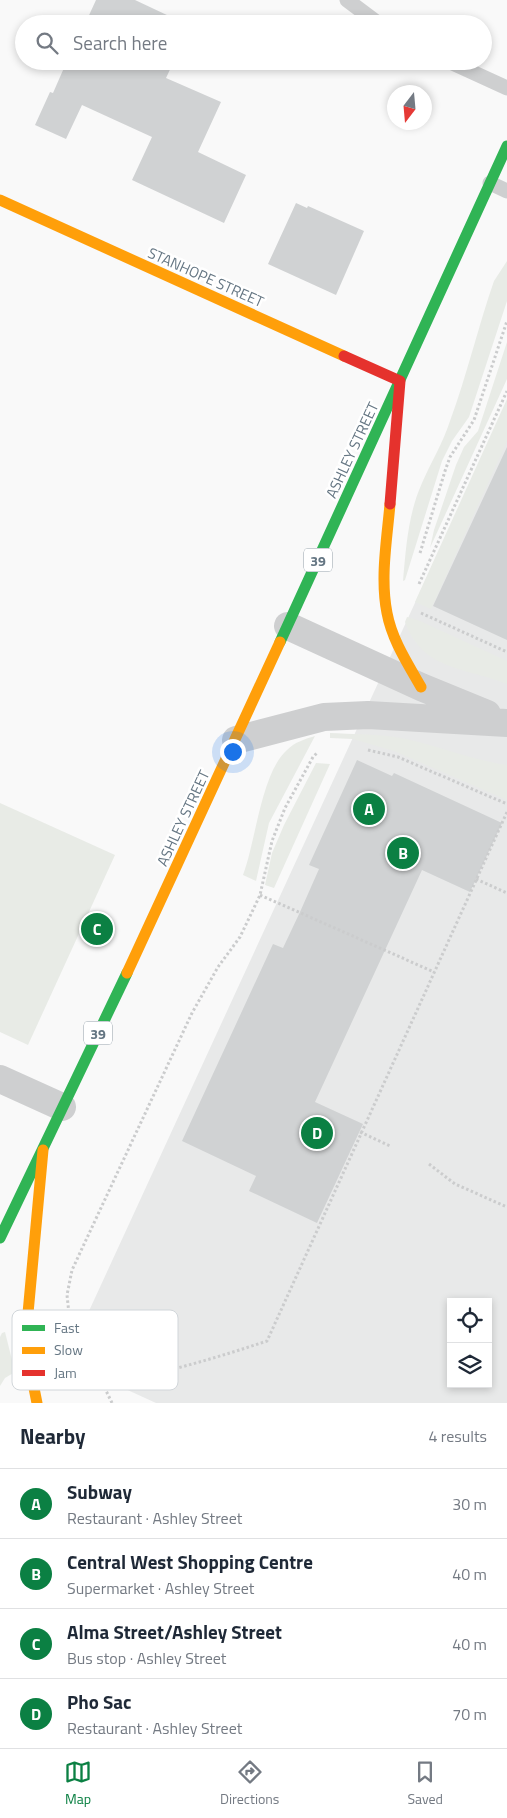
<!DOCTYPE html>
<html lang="en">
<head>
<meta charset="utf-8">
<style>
	body { margin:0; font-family:"Titillium Web",sans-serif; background:#f2f2f3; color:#1f2937 }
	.controls { position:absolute; right:15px; bottom:15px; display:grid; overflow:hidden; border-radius:0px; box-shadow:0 2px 8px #0003 }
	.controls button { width:45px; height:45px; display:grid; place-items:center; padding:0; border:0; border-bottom:1px solid #e0e1e3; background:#fff; color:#1f2937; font:25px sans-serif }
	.compass { position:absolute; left:387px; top:85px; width:45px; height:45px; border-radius:50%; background:#fff; box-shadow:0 2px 8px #0003; rotate:196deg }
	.you { position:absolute; left:232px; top:751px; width:18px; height:18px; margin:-12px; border:4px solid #fff; border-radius:50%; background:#1a73e8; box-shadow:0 0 0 8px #1a73e833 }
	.badge { display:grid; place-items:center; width:32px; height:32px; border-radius:50%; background:#0b8043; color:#fff; font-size:16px; font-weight:700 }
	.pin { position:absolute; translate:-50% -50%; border:2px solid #fff; box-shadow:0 1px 5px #0006 }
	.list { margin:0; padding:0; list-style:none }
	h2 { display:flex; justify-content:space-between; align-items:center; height:65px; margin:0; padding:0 20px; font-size:21px }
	h2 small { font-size:16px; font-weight:400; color:#747a83 }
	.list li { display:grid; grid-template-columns:32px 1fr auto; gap:15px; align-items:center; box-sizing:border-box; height:70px; padding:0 20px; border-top:1px solid #e0e1e3 }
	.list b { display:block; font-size:19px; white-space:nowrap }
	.list p { margin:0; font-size:16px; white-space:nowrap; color:#747a83 }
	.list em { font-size:16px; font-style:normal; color:#747a83 }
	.icon { flex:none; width:28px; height:28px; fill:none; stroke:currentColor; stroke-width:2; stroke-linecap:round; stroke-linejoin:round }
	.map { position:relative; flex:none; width:507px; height:1403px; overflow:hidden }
	.search { position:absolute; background:#fff; box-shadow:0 2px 8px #0003; left:15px; right:15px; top:15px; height:55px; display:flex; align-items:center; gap:12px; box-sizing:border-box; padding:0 18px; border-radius:28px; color:#747a83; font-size:19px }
	.sheet { height:345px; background:#fff }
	nav { display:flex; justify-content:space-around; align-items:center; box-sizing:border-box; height:70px; border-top:1px solid #e0e1e3; background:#fff; font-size:14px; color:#747a83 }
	nav a { display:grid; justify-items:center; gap:2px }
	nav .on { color:#0b8043 }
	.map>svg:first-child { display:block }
	.built { fill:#e8e9e9; fill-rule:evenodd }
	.green { fill:#e8ebe6 }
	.building { fill:#d0d2d3 }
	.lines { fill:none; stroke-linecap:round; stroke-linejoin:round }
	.path { stroke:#cbcccd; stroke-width:3; stroke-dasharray:2.5 2.5; stroke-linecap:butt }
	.lane { stroke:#cecfd0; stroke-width:15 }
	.street { stroke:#cecfd0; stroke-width:28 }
	.fast { stroke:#30b455; stroke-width:11 }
	.slow { stroke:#ff9f0a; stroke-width:11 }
	.jam { stroke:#e5322d; stroke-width:11 }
	.labels { text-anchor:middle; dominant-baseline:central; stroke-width:5; stroke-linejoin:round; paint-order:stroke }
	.shield { fill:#fff; stroke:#939fa8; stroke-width:1 }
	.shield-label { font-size:14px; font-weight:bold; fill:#657683 }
	.street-label { font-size:15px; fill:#657683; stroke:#fff }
	.key { fill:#fff; stroke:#d1d6da; stroke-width:1 }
	.key-label { font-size:14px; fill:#657683 }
</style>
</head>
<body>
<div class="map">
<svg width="507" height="1403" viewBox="0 0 507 1403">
	<rect width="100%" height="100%" fill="#f9f9f9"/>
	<!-- built -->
	<path class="built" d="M 507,403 L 507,1403 L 156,1403 L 110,1382 L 83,1324 ZM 451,1302 L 488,1302 L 488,1384 L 451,1384 Z"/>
	<!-- green -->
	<path class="green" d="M 507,261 L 507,301 L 469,417 L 452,441 L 442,461 L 405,580 L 403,581 C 406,548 408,514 422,483 C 431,462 443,443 450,421 C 467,375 478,327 494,281 Z
		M 507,342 L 507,379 L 430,548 L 434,530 L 456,465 L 464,447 L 478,431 Z
		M 507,399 L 507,441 L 431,609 L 415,602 Z
		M 407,617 L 420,621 L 507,661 L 507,684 C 465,667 423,671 405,622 Z
		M 330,733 C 351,734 374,734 395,737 C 433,743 469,760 507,765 L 507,800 L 394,751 L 353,739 L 330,738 Z
		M 315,736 L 269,823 L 256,881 L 243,875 C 256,841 261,773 287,750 C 295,742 305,739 315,736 Z
		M 316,763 L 330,764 L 274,888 L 265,885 L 272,853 L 284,825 Z
		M 0,803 L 115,855 L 28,1045 L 0,1032 Z
		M 5,1332 L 15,1372 L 5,1378 L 0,1386 L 0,1337 L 2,1333 Z"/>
	<!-- building -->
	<path class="building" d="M 96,0 L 135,0 L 186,24 L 85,24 Z
		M 67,61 L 174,61 L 166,78 L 221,102 L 198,152 L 246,175 L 224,223 L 132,180 L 152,137 L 82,105 L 66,139 L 35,125 L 50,92 L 53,93 Z
		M 296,203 L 307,208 L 308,206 L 364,231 L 336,295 L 268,264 Z
		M 507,447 L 507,640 L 433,606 Z
		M 357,760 L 392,776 L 394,773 L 502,823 L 470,892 L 422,870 L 315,1102 L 363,1124 L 317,1223 L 249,1191 L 256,1176 L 182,1141 L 273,944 L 283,948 L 300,912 L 319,869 L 309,865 Z"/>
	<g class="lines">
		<!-- path -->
		<path class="path" d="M 420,553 L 445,471 L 450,457 L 474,420 L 507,321
			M 419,584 L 507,391
			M 421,613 L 507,652
			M 368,750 L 398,757 L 507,804
			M 476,879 L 507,893
			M 260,895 L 434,972
			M 360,1132 L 390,1146
			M 429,1164 L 455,1184 L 507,1207
			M 62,1364 L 87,1353
			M 101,1382 C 114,1376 126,1380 139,1377 C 182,1368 225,1355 267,1341 L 507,812
			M 112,1403 L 69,1314 L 67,1295 L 72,1270 L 192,1013 L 218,967 L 240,937 L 252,912 L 260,895 L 272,841 L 285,808 L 313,757 L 317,753"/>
		<!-- lane -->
		<path class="lane" d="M 347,0 L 379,24
			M 448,61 L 507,88
			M 490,183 L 507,191"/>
		<!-- street -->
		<path class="street" d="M 288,626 L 421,687 L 487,714
			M 236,740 L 324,717 L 368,715 L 507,723
			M 0,1079 L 62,1107"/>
		<!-- fast -->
		<path class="fast" d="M 280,642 L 507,146
			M 0,1238 L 127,973"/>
		<!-- slow -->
		<path class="slow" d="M 0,200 L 344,356
			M 390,504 C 387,539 380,578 387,613 C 392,640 408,664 421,687
			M 127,973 L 280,642
			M 37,1403 L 27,1353 L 26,1335 L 43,1150"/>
		<!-- jam -->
		<path class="jam" d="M 344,356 L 400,381 L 390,504"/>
	</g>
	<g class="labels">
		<!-- shield labels -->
		<g class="shield">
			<rect x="304" y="548.5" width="28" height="23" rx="4"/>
			<rect x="84" y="1021.5" width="28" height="23" rx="4"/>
		</g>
		<g class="shield-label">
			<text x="318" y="560">39</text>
			<text x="98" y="1033">39</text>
		</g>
		<!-- street labels -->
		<g class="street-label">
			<text transform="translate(206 277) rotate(24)">STANHOPE STREET</text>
			<text transform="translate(352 450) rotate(-65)">ASHLEY STREET</text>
			<text transform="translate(183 818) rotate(-65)">ASHLEY STREET</text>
		</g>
	</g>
	<!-- legend -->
	<rect x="12" y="1310" width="166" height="80" rx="8" class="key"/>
	<rect x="22" y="1325" width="23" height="6" fill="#30b455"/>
	<rect x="22" y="1347" width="23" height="7" fill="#ff9f0a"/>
	<rect x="22" y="1370" width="23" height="6" fill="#e5322d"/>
	<g class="key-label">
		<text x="54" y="1333">Fast</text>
		<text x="54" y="1355">Slow</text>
		<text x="54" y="1378">Jam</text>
	</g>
</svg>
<div class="controls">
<button><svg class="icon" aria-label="locate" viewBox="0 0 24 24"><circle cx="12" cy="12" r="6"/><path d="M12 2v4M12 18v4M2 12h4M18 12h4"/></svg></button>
<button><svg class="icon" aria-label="layers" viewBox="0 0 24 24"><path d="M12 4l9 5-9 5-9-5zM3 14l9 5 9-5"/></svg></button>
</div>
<svg class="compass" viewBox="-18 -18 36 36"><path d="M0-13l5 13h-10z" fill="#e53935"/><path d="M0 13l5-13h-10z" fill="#747a83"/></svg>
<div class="you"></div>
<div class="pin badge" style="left:369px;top:809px">A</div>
<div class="pin badge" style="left:403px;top:853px">B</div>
<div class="pin badge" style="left:97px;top:929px">C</div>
<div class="pin badge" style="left:317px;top:1133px">D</div>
<div class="search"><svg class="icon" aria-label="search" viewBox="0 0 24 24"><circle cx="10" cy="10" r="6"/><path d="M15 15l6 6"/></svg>Search here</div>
</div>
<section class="sheet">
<h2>Nearby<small>4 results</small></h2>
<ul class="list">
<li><span class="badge">A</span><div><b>Subway</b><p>Restaurant · Ashley Street</p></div><em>30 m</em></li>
<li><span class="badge">B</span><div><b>Central West Shopping Centre</b><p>Supermarket · Ashley Street</p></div><em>40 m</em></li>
<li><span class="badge">C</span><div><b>Alma Street/Ashley Street</b><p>Bus stop · Ashley Street</p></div><em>40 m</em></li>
<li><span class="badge">D</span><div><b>Pho Sac</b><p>Restaurant · Ashley Street</p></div><em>70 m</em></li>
</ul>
</section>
<nav>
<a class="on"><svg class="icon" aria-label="map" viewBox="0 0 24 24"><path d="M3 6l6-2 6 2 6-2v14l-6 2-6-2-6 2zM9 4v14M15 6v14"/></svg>Map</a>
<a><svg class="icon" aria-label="directions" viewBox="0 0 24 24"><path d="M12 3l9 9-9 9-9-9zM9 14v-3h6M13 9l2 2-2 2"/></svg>Directions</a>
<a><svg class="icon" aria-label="saved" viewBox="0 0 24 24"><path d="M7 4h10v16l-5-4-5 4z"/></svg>Saved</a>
</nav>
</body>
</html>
